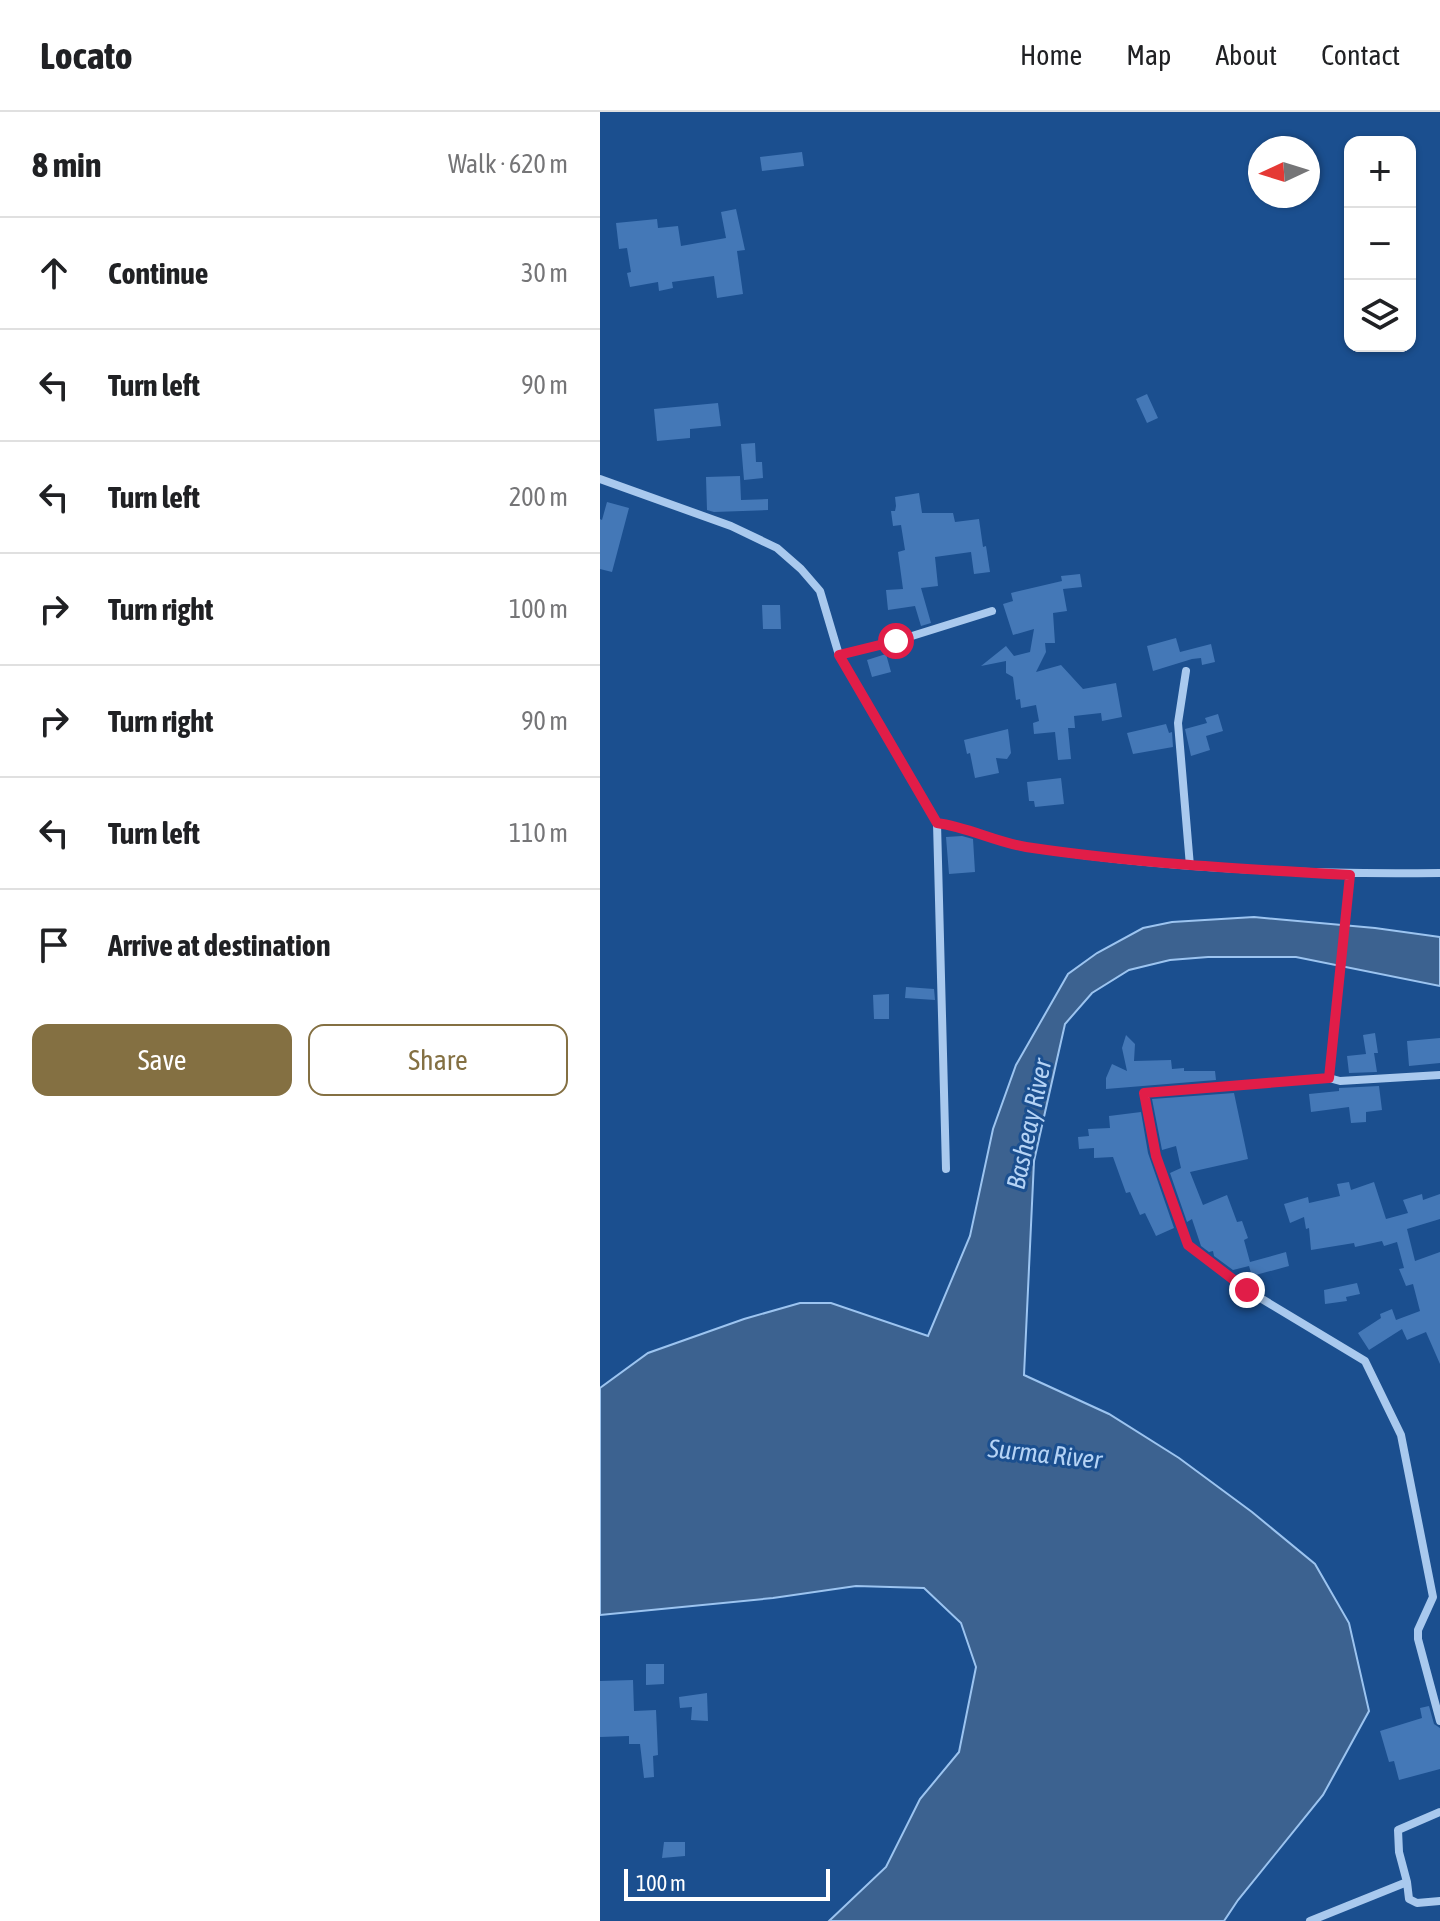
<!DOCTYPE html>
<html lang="en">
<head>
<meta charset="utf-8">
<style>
	body { margin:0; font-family:"Asap Condensed",sans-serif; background:#f6f6f6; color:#202124 }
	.controls { position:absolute; right:24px; top:24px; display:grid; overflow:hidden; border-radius:16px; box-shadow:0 2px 6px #0004 }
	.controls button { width:72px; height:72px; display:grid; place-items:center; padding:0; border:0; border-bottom:2px solid #e0e0e0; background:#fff; color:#202124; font:40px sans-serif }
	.compass { position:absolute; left:648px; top:24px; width:72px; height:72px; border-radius:50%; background:#fff; box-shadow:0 2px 6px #0004; rotate:266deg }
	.scale { position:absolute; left:24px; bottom:20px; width:206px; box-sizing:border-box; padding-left:8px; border:4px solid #fff; border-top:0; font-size:22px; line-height:28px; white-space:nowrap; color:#fff; -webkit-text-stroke:6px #1b4f8f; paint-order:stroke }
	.stop { position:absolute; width:24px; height:24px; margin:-18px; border:6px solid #e11d48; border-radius:50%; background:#fff }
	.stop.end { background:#e11d48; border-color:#fff; box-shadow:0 2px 8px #0008 }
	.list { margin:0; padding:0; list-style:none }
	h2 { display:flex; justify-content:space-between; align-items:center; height:104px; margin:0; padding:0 32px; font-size:34px }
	h2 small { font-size:26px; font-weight:400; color:#757577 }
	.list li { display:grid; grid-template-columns:52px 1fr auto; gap:24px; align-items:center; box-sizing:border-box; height:112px; padding:0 32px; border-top:2px solid #e0e0e0 }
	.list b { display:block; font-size:30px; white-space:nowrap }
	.list em { font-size:26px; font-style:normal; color:#757577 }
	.actions { display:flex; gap:16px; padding:24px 32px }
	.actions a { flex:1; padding:18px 0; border:2px solid #847042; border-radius:16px; text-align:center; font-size:28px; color:#847042 }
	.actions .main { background:#847042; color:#fff }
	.icon { flex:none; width:44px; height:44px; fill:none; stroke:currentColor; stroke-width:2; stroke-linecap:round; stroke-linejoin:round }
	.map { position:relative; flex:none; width:840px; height:1809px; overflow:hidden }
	header { display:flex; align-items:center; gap:48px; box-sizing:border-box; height:112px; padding:0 40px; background:#fff; border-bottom:2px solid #e0e0e0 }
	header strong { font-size:38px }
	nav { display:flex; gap:44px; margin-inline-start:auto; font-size:28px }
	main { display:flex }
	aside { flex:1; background:#fff }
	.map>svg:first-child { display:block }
	.water { fill:#3c6290; stroke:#9cc4f0; stroke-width:2 }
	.building { fill:#4478b7 }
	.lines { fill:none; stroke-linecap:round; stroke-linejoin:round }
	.minor { stroke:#a9c9ee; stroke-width:8 }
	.route { stroke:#e11d48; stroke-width:10 }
	.labels { text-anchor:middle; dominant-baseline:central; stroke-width:6; stroke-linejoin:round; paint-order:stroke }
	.water-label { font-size:26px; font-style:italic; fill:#b5d3f5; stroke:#1b4f8f }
</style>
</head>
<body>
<header>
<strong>Locato</strong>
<nav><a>Home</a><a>Map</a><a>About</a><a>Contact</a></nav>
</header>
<main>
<aside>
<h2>8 min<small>Walk · 620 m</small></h2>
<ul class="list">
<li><svg class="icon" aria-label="ahead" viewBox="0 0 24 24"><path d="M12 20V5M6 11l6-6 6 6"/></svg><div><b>Continue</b></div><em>30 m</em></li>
<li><svg class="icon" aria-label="left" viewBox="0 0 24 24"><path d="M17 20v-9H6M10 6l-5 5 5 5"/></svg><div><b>Turn left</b></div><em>90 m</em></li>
<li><svg class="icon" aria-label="left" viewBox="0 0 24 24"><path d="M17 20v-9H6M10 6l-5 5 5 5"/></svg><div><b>Turn left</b></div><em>200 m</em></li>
<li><svg class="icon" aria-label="right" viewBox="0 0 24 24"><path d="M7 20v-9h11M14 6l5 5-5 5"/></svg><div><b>Turn right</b></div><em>100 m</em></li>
<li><svg class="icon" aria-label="right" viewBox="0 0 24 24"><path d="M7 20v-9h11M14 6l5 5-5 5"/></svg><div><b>Turn right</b></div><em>90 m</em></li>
<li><svg class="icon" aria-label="left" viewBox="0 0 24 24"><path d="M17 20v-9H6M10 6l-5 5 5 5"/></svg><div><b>Turn left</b></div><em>110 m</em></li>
<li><svg class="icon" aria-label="arrive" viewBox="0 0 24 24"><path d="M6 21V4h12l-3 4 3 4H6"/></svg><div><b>Arrive at destination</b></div></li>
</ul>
<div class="actions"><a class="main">Save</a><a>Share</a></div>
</aside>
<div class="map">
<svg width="840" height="1809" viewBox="0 0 840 1809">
	<rect width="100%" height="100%" fill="#1b4f8f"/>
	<!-- water -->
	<path class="water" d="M 654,805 L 775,816 L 840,825 L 840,874 L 696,845 L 608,845 L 570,848 L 529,858 L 492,881 L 465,912 L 434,1049 L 424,1263 L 509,1302 L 579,1346 L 652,1400 L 715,1452 L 749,1511 L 769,1599 L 723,1683 L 638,1788 L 624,1809 L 229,1809 L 286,1755 L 320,1687 L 359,1640 L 376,1555 L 361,1511 L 324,1476 L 256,1474 L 173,1486 L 0,1503 L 0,1276 L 48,1241 L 144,1207 L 200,1191 L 231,1191 L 328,1224 L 370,1124 L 393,1017 L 416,953 L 468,862 L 497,841 L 543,816 L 572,810 Z"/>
	<!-- building -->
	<path class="building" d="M 202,40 L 204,54 L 162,59 L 160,45 Z
		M 136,97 L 145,138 L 137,139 L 143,182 L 117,186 L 114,164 L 72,170 L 73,176 L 59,179 L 58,170 L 30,175 L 27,161 L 31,160 L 27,136 L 19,137 L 16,111 L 57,107 L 58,116 L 78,114 L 81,134 L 126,126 L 121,100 Z
		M 547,282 L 558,306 L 547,311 L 536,287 Z
		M 118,291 L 121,314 L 90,317 L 90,326 L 57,329 L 54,297 Z
		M 155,331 L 156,350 L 162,350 L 163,366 L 144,368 L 141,332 Z
		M 140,364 L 141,388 L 168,387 L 168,398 L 114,400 L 107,398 L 106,365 Z
		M 319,381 L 322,401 L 353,401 L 355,410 L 379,407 L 383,435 L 386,434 L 390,460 L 374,462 L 371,440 L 335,445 L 338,474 L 321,476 L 331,511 L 321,514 L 315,494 L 288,498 L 286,478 L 303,477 L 298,440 L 305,438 L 301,413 L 293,414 L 291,399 L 295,399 L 296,394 L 295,385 Z
		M 7,390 L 29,396 L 12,460 L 0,457 L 0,407 L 2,408 Z
		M 480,462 L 482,475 L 463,477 L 467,499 L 453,501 L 455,531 L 445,531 L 446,540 L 436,560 L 461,553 L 483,577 L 516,571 L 522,605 L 502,609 L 501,601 L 474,604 L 475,616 L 468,616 L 471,647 L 458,648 L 455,620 L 434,622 L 433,611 L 439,609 L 436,593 L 421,596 L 420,587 L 416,588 L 413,565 L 406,561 L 406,549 L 381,554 L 406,534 L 414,544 L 430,540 L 434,517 L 413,523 L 403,492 L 413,489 L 411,481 L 462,469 L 461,464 Z
		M 162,493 L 180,493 L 181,517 L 163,517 Z
		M 576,526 L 580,540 L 611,532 L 615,550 L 602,553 L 601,546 L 592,547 L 553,559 L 547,534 Z
		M 286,542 L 291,560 L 272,565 L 267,548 Z
		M 618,602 L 623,619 L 606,624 L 610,638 L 591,644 L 585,617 L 607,611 L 605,606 Z
		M 566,612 L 569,621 L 572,620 L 573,635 L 533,642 L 527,621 Z
		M 408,617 L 411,641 L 407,647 L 396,646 L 399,661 L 375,666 L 370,641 L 367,642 L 364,628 Z
		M 461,666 L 464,692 L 435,695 L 434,689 L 429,689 L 427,670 Z
		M 362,724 L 373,727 L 375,760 L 349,762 L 346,725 Z
		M 306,875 L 334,877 L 335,888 L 305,886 Z
		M 289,882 L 289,907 L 274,907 L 273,883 Z
		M 775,921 L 778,941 L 774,941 L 777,960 L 749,961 L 747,944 L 766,942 L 763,923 Z
		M 526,923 L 535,932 L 534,949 L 571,948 L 572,957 L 584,956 L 584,959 L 615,959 L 616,968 L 506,977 L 506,966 L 512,952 L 527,959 L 522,936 Z
		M 840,926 L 840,951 L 809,954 L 807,929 Z
		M 779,974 L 782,998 L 766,1000 L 766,1010 L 751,1011 L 749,995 L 711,1000 L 709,982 L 739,979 L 739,976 Z
		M 634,981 L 648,1047 L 590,1060 L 603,1093 L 627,1083 L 637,1110 L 642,1109 L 648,1126 L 644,1128 L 650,1150 L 686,1140 L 689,1154 L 652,1164 L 649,1154 L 633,1158 L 614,1144 L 613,1139 L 609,1140 L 601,1134 L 592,1107 L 587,1110 L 570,1061 L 581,1056 L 576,1034 L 562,1038 L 552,987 Z
		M 541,1000 L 548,1041 L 574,1116 L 556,1124 L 545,1101 L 540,1103 L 530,1080 L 526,1081 L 513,1045 L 494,1046 L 494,1036 L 479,1037 L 478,1025 L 489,1024 L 488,1017 L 510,1016 L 509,1004 Z
		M 749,1070 L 751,1078 L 774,1070 L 786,1107 L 808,1101 L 803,1088 L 822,1082 L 823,1088 L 840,1082 L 840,1107 L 807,1117 L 815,1149 L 840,1140 L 840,1252 L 826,1220 L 807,1228 L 802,1217 L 769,1238 L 758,1221 L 781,1206 L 780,1202 L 792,1197 L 796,1208 L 820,1199 L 813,1172 L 806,1174 L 799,1157 L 804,1156 L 797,1130 L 784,1134 L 782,1129 L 755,1135 L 754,1131 L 711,1138 L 709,1116 L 706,1117 L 704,1105 L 690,1111 L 684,1092 L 708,1085 L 709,1091 L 740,1084 L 737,1072 Z
		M 757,1171 L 760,1182 L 746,1185 L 747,1189 L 725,1192 L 724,1178 Z
		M 46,1552 L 64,1552 L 64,1572 L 46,1573 Z
		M 33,1568 L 34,1599 L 56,1598 L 58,1643 L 53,1644 L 54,1665 L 44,1666 L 40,1632 L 29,1632 L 29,1624 L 0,1625 L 0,1569 Z
		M 107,1581 L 108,1609 L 91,1608 L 92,1595 L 80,1596 L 79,1585 Z
		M 829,1594 L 834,1612 L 840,1616 L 840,1657 L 799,1668 L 794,1649 L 789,1650 L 780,1619 L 822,1606 L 820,1596 Z
		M 64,1730 L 85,1730 L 85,1744 L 62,1746 Z"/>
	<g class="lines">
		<!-- minor -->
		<path class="minor" d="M 0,367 L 131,414 L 177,436 L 201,457 L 220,479 L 239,543 L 337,711 C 367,715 395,730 425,735 C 562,756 702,763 840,761
			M 239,543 L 296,529 L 392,499
			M 586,559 L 578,611 L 590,754
			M 337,711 L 346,1057
			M 750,763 L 729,966 L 740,969 L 840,963
			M 729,966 L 544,981 L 556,1044 L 588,1133 L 647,1178 L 765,1249 L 801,1323 L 833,1485 L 818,1518 L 818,1527 L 840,1609
			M 807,1770 L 809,1787 L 817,1791 L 840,1789
			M 710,1809 L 807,1770 L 799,1740 L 798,1718 L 840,1700"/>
	</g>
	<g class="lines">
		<!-- route -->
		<path class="route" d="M 296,529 L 239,543 L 337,711 C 368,715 395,730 426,735 C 533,751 641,757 750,763 L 729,966 L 544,981 L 556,1044 L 588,1133 L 647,1178"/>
	</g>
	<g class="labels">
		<!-- water labels -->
		<g class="water-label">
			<text transform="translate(429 1012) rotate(-78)">Basheay River</text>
			<text transform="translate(445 1342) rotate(6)">Surma River</text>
		</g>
	</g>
</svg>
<div class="controls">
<button>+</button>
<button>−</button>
<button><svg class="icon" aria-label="layers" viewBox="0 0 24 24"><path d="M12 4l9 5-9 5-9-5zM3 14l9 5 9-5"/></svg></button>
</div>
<svg class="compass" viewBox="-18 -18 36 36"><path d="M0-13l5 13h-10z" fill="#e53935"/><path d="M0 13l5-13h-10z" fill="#757577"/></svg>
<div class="scale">100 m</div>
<div class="stop" style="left:296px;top:529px"></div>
<div class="stop end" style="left:647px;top:1178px"></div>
</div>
</main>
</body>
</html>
